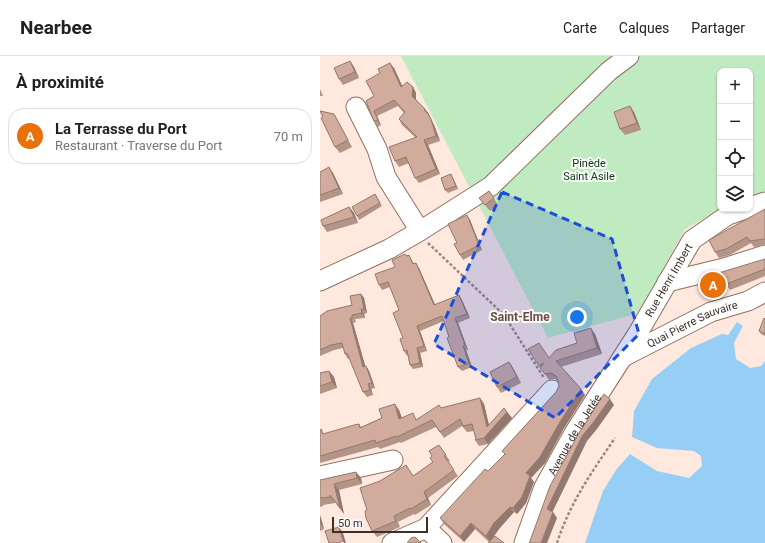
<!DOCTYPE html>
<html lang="fr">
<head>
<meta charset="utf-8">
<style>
	body { margin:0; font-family:Roboto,sans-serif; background:#f2f2f2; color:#202124 }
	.controls { position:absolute; right:12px; top:12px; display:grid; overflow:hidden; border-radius:8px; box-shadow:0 1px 3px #0004 }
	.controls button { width:36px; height:36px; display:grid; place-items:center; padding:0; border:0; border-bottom:1px solid #e0e0e0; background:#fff; color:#202124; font:20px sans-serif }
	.scale { position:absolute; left:12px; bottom:10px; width:96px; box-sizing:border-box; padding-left:4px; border:2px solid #3d2e28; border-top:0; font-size:11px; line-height:14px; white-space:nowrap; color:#3d2e28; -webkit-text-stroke:3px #fafafa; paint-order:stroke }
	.you { position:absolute; left:257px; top:261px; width:14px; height:14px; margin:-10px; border:3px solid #fff; border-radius:50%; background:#1a73e8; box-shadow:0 0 0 6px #1a73e833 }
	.badge { display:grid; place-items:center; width:26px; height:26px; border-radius:50%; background:#bc542c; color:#fff; font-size:13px; font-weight:700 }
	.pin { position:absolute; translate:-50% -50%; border:2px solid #fff; box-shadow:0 1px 4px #0006 }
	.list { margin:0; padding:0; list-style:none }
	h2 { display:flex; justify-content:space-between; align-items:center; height:52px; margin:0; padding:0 16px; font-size:17px }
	h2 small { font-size:13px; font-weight:400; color:#757577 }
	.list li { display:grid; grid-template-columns:26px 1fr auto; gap:12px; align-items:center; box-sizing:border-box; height:56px; margin:0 8px 8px; padding:0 8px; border:1px solid #e0e0e0; border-radius:16px }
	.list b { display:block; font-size:15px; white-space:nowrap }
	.list p { margin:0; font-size:13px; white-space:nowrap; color:#757577 }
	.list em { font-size:13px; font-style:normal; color:#757577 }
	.icon { flex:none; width:22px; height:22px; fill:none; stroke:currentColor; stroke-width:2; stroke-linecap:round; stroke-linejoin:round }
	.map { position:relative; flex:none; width:445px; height:487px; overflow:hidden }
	header { display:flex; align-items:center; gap:24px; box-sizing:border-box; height:56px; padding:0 20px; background:#fff; border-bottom:1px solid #e0e0e0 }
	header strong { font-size:19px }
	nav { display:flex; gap:22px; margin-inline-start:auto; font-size:14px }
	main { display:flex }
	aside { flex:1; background:#fff }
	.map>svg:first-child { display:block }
	.green { fill:#c0eabf }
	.water { fill:#97cef5 }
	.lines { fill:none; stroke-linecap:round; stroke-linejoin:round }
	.minor-casing { stroke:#906f61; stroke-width:21 }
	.path { stroke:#9d8a82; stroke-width:2.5; stroke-dasharray:3 2; stroke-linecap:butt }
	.minor { stroke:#fff; stroke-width:19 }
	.wall { fill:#b49487 }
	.shaded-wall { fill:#92786e }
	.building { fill:#d1ac9d; stroke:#92786e }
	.marked { fill:#1d4ed8; fill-opacity:0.2; stroke:#1d4ed8; stroke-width:3; stroke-dasharray:8 5; stroke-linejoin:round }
	.labels { text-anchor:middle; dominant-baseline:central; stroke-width:4; stroke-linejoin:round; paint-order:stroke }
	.park-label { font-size:11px; fill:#09390d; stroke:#fafafa }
	.street-label { font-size:11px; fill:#3d2e28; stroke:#fafafa }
	.neighbourhood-label { font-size:12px; font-weight:bold; fill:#6b4c3e; stroke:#fafafa }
</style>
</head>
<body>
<header>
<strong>Nearbee</strong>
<nav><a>Carte</a><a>Calques</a><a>Partager</a></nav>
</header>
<main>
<aside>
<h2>À proximité<small></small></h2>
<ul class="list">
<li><span class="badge" style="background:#e8710a">A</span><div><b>La Terrasse du Port</b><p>Restaurant · Traverse du Port</p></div><em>70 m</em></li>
</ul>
</aside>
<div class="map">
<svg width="445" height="487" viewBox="0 0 445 487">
	<rect width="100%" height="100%" fill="#ffe8de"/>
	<!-- green -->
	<path class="green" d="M 81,0 L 445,0 L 445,135 L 430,141 L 430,15 L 400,15 L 401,153 L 365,173 L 319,257 L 228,282 Z"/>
	<!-- water -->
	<path class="water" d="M 417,266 L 423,270 L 414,287 L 416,303 L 430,312 L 441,310 L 445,305 L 445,487 L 265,487 L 283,435 L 296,414 L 310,398 L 337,415 L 369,422 L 382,410 L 381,400 L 374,395 L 337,392 L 312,381 L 314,355 L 332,323 L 371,292 L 402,278 L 408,279 Z"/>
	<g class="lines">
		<!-- minor casing -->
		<g class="minor-casing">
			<g id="minor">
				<path d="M 430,151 L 445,146"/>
				<path d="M 100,175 L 171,130 L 289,15 L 309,0"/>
				<path d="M 0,225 L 69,193 L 100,175 L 66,121 L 57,93 L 36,51"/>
				<path d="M 347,226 L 404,212 L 445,199"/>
				<path id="s1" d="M 303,301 L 391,256 L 428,245 L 445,236"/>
				<path d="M 0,420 L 73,404"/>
				<path d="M 106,472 L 122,487"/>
				<path d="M 72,487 L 106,472 L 232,334"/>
				<path id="s2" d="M 204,487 L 224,431 L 254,377 L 318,277 L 372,184 L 408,159 L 425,153"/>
			</g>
		</g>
		<!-- path -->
		<path class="path" d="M 108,187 L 184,259 L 224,322
			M 237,487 C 250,447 271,417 295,382"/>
		<!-- minor -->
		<use href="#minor" class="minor"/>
	</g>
	<!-- wall -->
	<path class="wall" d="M 30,5 L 34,11 L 39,22 L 23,29 L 19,23 Z
		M 74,12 L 82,30 L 93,31 L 96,37 L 96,44 L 109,58 L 109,59 L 114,69 L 120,85 L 108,89 L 120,118 L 99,127 L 95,122 L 89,107 L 79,111 L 75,105 L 96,82 L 82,69 L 79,63 L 84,57 L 78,50 L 57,60 L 61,69 L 58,71 L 54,65 L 46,45 L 54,40 Z
		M 0,33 L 3,40 L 0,40 Z
		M 314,56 L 321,74 L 305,79 L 300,73 Z
		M 14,58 L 18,65 L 32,91 L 20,97 L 15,91 Z
		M 0,116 L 13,117 L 23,138 L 0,146 Z
		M 133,122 L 138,133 L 128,137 L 125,134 Z
		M 169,135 L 178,149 L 170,155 L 159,142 Z
		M 55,138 L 62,150 L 39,164 L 37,160 Z
		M 29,151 L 34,157 L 38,167 L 7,176 L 3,170 Z
		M 445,153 L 445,189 L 434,191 L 431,187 L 410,199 L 399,202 L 395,196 Z
		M 150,164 L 162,194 L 143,204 L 140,199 L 137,187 Z
		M 89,199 L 94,208 L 99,212 L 115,249 L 139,239 L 142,244 L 150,262 L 138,267 L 148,294 L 146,294 L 152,311 L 142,315 L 138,311 L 124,265 L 100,275 L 107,295 L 100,297 L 103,311 L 93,313 L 90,309 L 88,299 L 87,300 L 84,295 L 83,282 L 79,254 L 70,231 L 62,234 L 59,229 L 86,200 Z
		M 445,203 L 445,220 L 410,234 L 408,231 L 390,238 L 386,232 Z
		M 41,238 L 44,242 L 47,257 L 44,258 L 45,262 L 35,263 L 36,266 L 33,267 L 45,310 L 46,310 L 49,315 L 55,332 L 51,333 L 53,339 L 47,341 L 43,336 L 29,302 L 28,303 L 25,298 L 23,292 L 14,294 L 0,300 L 0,260 L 32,249 Z
		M 445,263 L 445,280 L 441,278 L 439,275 Z
		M 275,278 L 282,298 L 241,311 L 261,333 L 265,339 L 244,372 L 225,407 L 211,422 L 214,426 L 206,447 L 197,458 L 194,456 L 179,473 L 169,486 L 155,473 L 144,486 L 124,468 L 120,462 L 168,415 L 185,398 L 182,395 L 236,336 L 239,330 L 238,325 L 235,323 L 229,324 L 219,310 L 229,302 Z
		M 189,306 L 193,312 L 201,327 L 181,337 L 177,331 Z
		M 9,315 L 14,321 L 17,332 L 0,338 L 0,317 Z
		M 160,342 L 164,348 L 169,369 L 187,356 L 192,362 L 168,388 L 159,390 L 155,384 L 156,383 L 154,375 L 147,376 L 142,370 L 124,382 L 116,371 L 81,387 L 80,386 L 60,393 L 58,391 L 0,407 L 0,374 L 1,373 L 4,378 L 39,368 L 41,371 L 79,354 L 82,362 L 97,363 L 121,352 Z
		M 119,389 L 130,405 L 128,406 L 138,420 L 108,442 L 111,449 L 95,459 L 94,458 L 78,466 L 80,471 L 57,481 L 52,475 L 47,454 L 93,420 L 113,406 L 112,400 Z
		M 36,416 L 41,422 L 42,428 L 19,434 L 24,458 L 14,445 L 15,447 L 3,449 L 3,450 L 0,451 L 0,424 Z
		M 0,459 L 4,473 L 0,475 Z"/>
	<!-- shaded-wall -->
	<path class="shaded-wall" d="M 30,5 L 34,11 L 39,22 L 35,16 Z
		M 70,7 L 74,12 L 85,36 L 81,31 Z
		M 93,31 L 96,37 L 96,46 L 92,40 Z
		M 310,50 L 314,56 L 321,74 L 317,67 Z
		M 105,53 L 109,58 L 109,59 L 114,69 L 120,85 L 116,80 L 104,54 Z
		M 54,55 L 57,60 L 61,69 L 58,64 Z
		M 104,84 L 108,89 L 120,118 L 116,113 Z
		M 9,111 L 13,117 L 23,138 L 19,132 Z
		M 131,118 L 133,122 L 138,133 L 136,130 Z
		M 29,151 L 34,157 L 38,167 L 34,161 Z
		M 147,159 L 150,164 L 162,194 L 159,189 Z
		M 96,207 L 99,212 L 117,253 L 114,249 Z
		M 41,238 L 44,242 L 47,257 L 44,253 Z
		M 139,239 L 142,244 L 150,262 L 147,258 Z
		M 41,253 L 44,258 L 45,262 L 42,257 Z
		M 30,262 L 33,267 L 47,316 L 43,311 Z
		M 135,262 L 138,267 L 148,294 L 145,289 Z
		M 97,270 L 100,275 L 107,295 L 104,290 Z
		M 271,272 L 275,278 L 282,298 L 277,292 Z
		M 143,290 L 146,294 L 152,311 L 149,307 Z
		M 97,292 L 100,297 L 103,311 L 100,307 Z
		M 189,306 L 193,312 L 201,327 L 197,321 Z
		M 46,310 L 49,315 L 55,332 L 52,327 Z
		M 9,315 L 14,321 L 17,332 L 12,326 Z
		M 48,328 L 51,333 L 53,339 L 50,334 Z
		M 261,333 L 265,339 L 244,372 L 225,407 L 211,422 L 214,426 L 206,447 L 197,458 L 193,452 L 206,417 Z
		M 160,342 L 164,348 L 170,374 L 187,356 L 192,362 L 168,388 L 164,382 L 167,371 Z
		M 290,343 L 294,349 L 277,373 L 267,385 L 231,459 L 227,453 L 262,380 Z
		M 75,348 L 79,354 L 84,369 L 79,363 Z
		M 36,416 L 41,422 L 42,428 L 37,422 Z
		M 14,428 L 19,434 L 24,458 L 20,452 Z
		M 104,436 L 108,442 L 111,449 L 107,443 Z
		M 190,451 L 194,456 L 179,473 L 170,486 L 166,480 L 174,467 Z
		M 233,456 L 237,462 L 227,487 L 221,487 Z
		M 0,459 L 4,473 L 0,467 Z
		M 151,467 L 155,473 L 144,486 L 140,480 Z
		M 19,471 L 23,477 L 26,487 L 24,487 L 23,485 Z"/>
	<!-- building -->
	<path class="building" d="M 30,5 L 35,16 L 19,23 L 14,12 Z
		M 70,7 L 81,31 L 87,26 L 93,31 L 92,40 L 105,53 L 104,54 L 108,58 L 111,63 L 116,80 L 104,84 L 116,113 L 95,122 L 86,101 L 75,105 L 69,91 L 97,81 L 79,63 L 85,56 L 74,44 L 54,55 L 58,64 L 54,65 L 46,45 L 54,40 L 46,25 L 60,17 L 58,13 Z
		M 310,50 L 317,67 L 300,73 L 294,56 Z
		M 0,55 L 14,58 L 28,84 L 15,91 L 1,62 L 3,61 Z
		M 9,111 L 19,132 L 0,139 L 0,116 Z
		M 131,118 L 136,130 L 125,134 L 121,122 Z
		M 169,135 L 174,142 L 165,149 L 159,142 Z
		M 55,138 L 60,147 L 37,160 L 32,151 Z
		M 29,151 L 34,161 L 3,170 L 1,164 Z
		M 445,153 L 445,183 L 444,183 L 430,185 L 427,181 L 406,193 L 395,196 L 389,184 Z
		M 147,159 L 159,189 L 140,199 L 134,188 L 137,187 L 128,168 Z
		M 85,198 L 86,200 L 89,199 L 93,208 L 96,207 L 114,249 L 139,239 L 147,258 L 135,262 L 145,289 L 143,290 L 149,307 L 138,311 L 127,282 L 129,281 L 122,260 L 97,270 L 104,290 L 97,292 L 100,307 L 90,309 L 87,294 L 84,295 L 80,283 L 83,282 L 73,257 L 79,254 L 68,226 L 59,229 L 55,218 L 75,211 L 72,204 Z
		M 445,203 L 445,213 L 406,228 L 404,225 L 386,232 L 382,222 Z
		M 41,238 L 44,253 L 41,253 L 42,257 L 32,259 L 32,262 L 30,262 L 43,311 L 46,310 L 52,327 L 48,328 L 50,334 L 43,336 L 27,297 L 25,298 L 22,287 L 11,289 L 0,294 L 0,260 L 7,255 L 32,249 L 30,240 Z
		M 444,262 L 445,263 L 445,278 L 439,275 Z
		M 271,272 L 277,292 L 236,305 L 261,333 L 240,366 L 220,401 L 206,417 L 210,420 L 202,441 L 193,452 L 190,451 L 174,467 L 166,480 L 151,467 L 140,480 L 120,462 L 165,413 L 168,415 L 185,398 L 182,395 L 236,336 L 239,330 L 238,324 L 236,320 L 231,317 L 225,318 L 220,312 L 224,307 L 219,310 L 208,293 L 219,287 L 229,302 L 236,294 L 257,287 L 254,277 Z
		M 189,306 L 197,321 L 177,331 L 170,316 Z
		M 9,315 L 12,326 L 0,330 L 0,317 Z
		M 284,338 L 290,343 L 273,367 L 262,380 L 227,453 L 233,456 L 221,487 L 209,487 L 210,485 L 230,430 L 259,377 Z
		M 160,342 L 167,371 L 184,352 L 187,356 L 164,382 L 155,384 L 156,383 L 152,368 L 143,370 L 140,363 L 120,376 L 112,364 L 77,381 L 76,380 L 56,387 L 55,384 L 0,400 L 0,374 L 1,373 L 3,378 L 34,369 L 39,368 L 40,372 L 62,362 L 59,353 L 75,348 L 79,363 L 93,357 L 96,364 L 119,349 L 121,352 Z
		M 119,389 L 126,399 L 124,400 L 134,414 L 104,436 L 107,443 L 91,453 L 90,452 L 74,460 L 76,465 L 52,475 L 46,462 L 45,455 L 47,454 L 40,432 L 60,425 L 86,409 L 93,420 L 113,406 L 110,402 L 112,400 L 109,395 Z
		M 36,416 L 37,422 L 14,428 L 20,452 L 10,439 L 11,441 L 0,442 L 0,424 Z
		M 19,471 L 23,485 L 18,487 L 9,487 L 5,475 Z
		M 175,480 L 184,487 L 168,487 Z
		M 95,481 L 101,487 L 87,487 L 91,482 Z"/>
	<!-- marked area -->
	<path class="marked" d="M 182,136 L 292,183 L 319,278 L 235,362 L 114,288 Z"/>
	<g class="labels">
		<!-- park labels -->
		<g class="park-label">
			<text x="269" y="107">Pinède<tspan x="269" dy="13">Saint Asile</tspan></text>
		</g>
		<!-- street labels -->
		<g class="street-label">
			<text stroke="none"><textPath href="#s2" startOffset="301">Rue Henri Imbert</textPath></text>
			<text stroke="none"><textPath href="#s1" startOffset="77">Quai Pierre Sauvaire</textPath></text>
			<text stroke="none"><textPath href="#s2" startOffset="120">Avenue de la Jetée</textPath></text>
		</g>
		<!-- neighbourhood labels -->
		<g class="neighbourhood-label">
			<text x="200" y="261">Saint-Elme</text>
		</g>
	</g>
</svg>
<div class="controls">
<button>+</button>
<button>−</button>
<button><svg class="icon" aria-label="locate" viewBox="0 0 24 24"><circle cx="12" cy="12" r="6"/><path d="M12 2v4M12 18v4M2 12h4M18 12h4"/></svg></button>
<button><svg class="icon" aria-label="layers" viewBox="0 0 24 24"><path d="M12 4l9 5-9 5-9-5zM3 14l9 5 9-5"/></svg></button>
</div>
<div class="scale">50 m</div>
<div class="you"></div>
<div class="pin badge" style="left:393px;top:229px;background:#e8710a">A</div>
</div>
</main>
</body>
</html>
